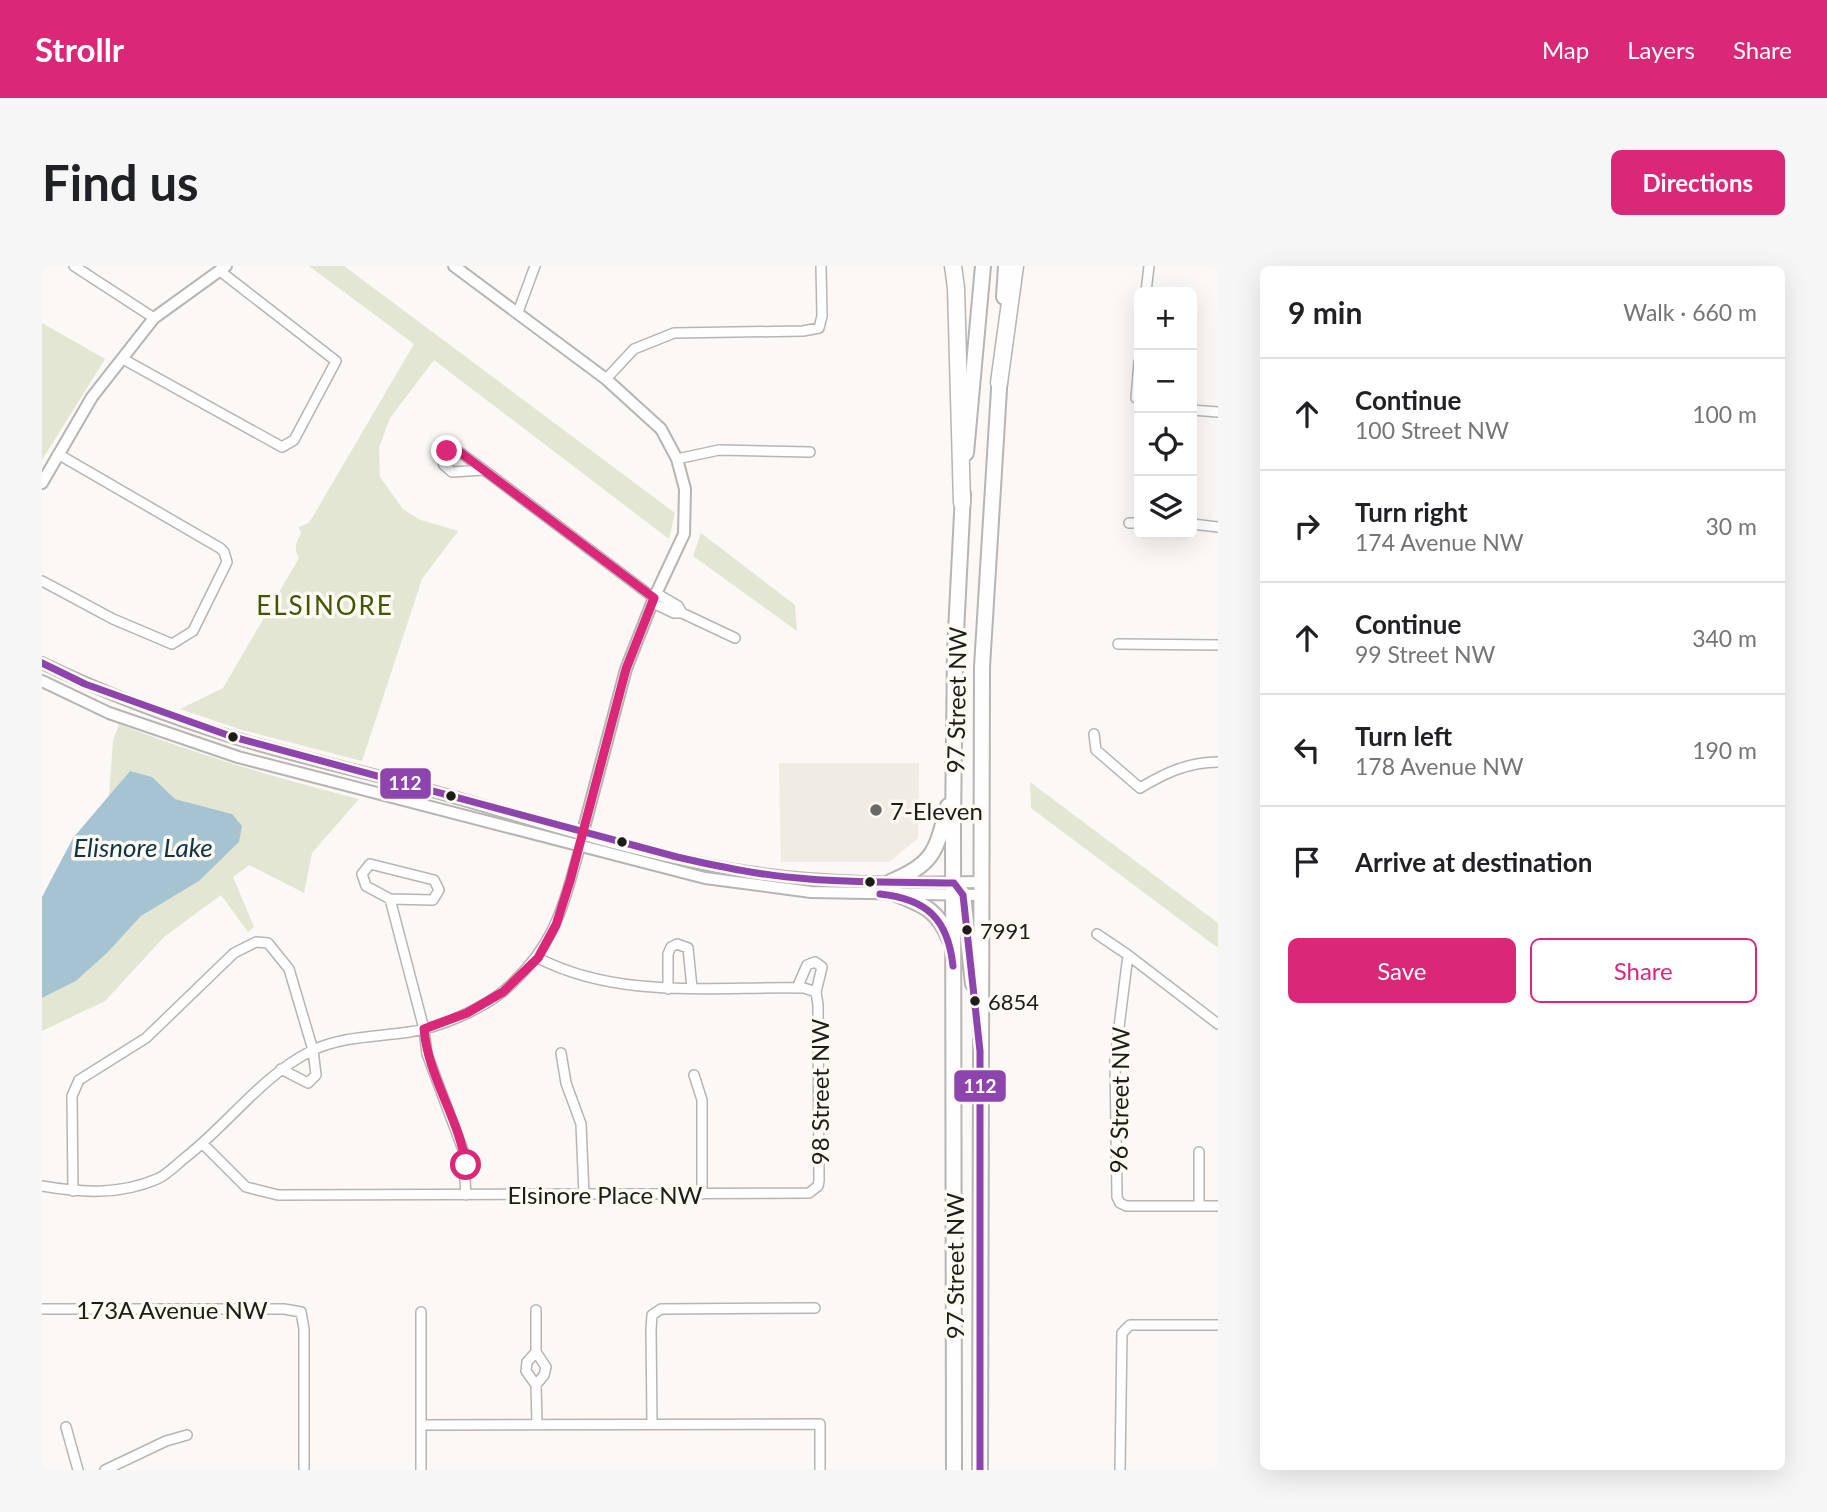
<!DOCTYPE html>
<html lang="en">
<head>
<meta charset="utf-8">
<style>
	body { margin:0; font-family:Lato,sans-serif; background:#f6f6f6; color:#202124 }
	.controls { position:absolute; right:21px; top:21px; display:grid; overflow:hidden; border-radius:10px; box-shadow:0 7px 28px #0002 }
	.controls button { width:63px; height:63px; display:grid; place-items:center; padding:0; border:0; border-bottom:2px solid #e0e0e0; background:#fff; color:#202124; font:35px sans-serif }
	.stop { position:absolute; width:21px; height:21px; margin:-16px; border:5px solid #db2777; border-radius:50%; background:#fff }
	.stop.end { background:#db2777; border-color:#fff; box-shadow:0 2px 7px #0008 }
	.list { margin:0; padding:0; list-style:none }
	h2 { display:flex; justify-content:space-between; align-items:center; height:91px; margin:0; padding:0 28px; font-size:30px }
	h2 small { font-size:23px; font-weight:400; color:#757577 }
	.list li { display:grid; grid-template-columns:46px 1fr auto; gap:21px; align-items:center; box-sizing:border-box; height:112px; padding:0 28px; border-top:2px solid #e0e0e0 }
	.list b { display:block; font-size:26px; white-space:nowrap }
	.list p { margin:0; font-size:23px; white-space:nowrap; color:#757577 }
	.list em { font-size:23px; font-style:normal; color:#757577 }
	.actions { display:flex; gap:14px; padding:21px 28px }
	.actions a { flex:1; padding:16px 0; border:2px solid #db2777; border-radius:10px; text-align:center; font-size:24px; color:#db2777 }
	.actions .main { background:#db2777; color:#fff }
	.icon { flex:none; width:38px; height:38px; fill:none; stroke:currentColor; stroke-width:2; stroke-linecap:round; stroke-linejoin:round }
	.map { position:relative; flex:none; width:1176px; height:1204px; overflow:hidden; border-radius:10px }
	header { display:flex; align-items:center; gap:42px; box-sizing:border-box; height:98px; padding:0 35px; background:#db2777; color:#fff }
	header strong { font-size:33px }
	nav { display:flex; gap:38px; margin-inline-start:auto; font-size:24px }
	.intro { display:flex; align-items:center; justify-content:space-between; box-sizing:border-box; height:168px; padding:0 42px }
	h1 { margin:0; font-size:49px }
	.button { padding:18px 32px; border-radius:10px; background:#db2777; color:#fff; font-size:24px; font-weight:700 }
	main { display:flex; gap:42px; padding:0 42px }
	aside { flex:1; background:#fff; border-radius:10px; box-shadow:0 7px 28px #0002 }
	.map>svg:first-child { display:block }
	.built { fill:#f0ebe3 }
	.green { fill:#e3e6d3 }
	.water { fill:#a6c3d1 }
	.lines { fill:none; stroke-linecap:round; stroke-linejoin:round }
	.minor-casing { stroke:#b7b5b3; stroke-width:12 }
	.tertiary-casing { stroke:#b7b5b3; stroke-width:14 }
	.primary-casing { stroke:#b7b5b3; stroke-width:18 }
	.motorway-casing { stroke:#b7b5b3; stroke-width:19 }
	.minor { stroke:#fefefe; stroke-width:9 }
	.tertiary { stroke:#fefefe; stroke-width:10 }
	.primary { stroke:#fefefe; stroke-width:14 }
	.motorway { stroke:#fefefe; stroke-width:16 }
	.bus-1-casing { stroke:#fdf9f3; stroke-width:12 }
	.bus-1 { stroke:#8e44ad; stroke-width:7 }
	.route { stroke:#db2777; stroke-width:9 }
	.bus-dot { fill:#1d1c19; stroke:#fdf9f3; stroke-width:2.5 }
	.poi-dot { fill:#6b6966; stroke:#fdf9f3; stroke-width:2.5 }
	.labels { text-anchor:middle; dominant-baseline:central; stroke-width:7; stroke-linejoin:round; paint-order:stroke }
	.bus-label { font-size:22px; fill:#1d1c19; stroke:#fdf9f3; text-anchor:start }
	.street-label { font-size:24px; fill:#1d1c19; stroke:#fdf9f3 }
	.poi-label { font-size:24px; fill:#1d1c19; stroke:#fdf9f3; text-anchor:start }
	.neighbourhood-label { font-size:26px; letter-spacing:2px; fill:#435606; stroke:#fdf9f3 }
	.water-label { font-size:26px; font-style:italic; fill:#0e3445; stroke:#fdf9f3 }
	.line-badge { stroke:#fdf9f3; stroke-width:2.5 }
	.badge-label { font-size:19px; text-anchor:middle; font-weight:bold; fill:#fff }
</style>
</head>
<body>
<header>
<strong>Strollr</strong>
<nav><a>Map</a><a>Layers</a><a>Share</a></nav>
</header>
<div class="intro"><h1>Find us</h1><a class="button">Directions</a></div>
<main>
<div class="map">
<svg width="1176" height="1204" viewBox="0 0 1176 1204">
	<rect width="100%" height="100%" fill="#fbf8f5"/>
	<!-- built -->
	<path class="built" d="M 737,497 L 877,497 L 876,572 L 847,596 L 739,596 Z"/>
	<!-- green -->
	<path class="green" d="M 267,0 L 302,0 L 633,247 L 627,273 L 392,94 L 348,152 L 337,182 L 338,211 L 360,242 L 368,248 L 379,254 L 416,265 L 380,313 L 320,495 L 200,464 L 138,443 L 181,422 L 257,292 C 252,282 253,278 259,268 L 257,261 L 267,257 L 372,78 Z
		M 0,57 L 63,93 L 0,194 Z
		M 659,267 L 753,339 L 755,365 L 651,290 Z
		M 77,458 C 156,489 234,512 317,533 L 270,587 L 262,627 L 207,599 L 191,611 L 212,661 L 206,666 L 179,629 L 122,671 L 63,735 L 0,765 L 0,732 L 34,715 L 66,686 L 99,650 L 157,615 L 197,576 L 190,548 L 133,533 L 114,515 L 88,505 L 67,530 L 71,475 Z
		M 988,516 L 1176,657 L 1176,682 L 989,542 Z"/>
	<!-- water -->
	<path class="water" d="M 88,505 L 110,511 L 133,533 L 190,548 L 200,560 L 197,576 L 157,615 L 99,650 L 66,686 L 34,715 L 0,732 L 0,631 L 31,572 Z"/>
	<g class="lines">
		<!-- minor casing -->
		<g class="minor-casing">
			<path id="minor" d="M 32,0 L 112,52
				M 1104,26 L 1107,0
				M 476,46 L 493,0
				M 81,93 L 240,181 L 252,174 L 294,95 L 178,5
				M 1097,96 L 1094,132 L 1097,134
				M 564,113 L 592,83 L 632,67 L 761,65 L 777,62 L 780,50 L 779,0
				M 1150,144 L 1176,146
				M 635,193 L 677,184 L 768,186
				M 442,204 L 410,206 L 402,199 L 399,190 L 405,185 L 419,187 L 442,204 L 612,332 L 613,338 L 632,347 L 640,347 L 693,372
				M 1087,257 L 1097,257
				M 1150,258 L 1176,261
				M 0,315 L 71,353 L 130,378 L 151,365 L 185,296 L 182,286 L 178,282 L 16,188
				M 612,332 L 619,330 L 636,340 L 640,347
				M 1076,378 L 1176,379
				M 1052,468 L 1054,484 L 1098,522 C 1123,507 1146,496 1176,496
				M 328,598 L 392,614 L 397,624 L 391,634 L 348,633 L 324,620 L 320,608 Z
				M 348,633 L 382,763 L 385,788 L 421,884 L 424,929
				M 1055,668 L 1086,689 L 1176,758
				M 1086,689 L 1073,793 L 1075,931 L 1078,937 L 1084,940 L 1176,940
				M 496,692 C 578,734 672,720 762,722 L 774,726
				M 755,722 L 765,699 L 773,696 L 780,701 L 774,726
				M 626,723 L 626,688 L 629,681 L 635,678 L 646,682 L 650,722
				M 519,787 L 524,817 L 539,858 L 542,929
				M 652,809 L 660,834 L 660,928
				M 161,878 L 204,921 L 236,929 L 767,927 L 776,920 L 777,915 L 776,739 L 774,726
				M 1157,886 L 1157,940
				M 0,920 C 39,927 78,929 115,913 C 125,909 135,898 144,891 C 187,857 220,810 269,785 C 300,770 334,771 367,766 C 397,762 441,743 464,723 C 514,678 520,643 538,581
				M 31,925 L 30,830 L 37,814 L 104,772 L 192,687 L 214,676 L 226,677 L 247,703 L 271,784 L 274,809 L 266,817 L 239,803
				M 0,1043 L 242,1043 L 259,1046 L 262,1063 L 262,1204
				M 494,1044 L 494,1086 L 485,1096 L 484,1105 L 494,1119 L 495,1158
				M 494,1119 L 502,1109 L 504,1101 L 494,1086
				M 610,1157 L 609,1064 L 610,1049 L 619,1043 L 773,1042
				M 380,1159 L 778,1158 L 778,1204
				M 24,1161 L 36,1204
				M 63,1204 L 124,1175 L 145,1169
				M 379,1204 L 379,1046
				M 1078,1204 L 1080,1067 L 1088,1059 L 1176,1059"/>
		</g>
		<!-- tertiary casing -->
		<g class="tertiary-casing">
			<path id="tertiary" d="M 412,0 L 564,113 L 619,163 L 635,193 L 643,223 L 642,268 L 612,332 L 584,403 L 539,573
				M 0,217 L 50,131 L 112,52 L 184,0
				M 0,397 C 60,426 129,452 193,472 C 248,489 305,502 362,517 C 475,548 590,588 706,606 C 782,618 861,617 939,616
				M 0,415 L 67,447 L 196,491 L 663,612 L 769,626 L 938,629"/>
		</g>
		<!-- primary casing -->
		<g class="primary-casing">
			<path id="primary" d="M 962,31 L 964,0
				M 924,187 L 941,0
				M 848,616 C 893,598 894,584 906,540
				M 912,617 L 921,629 L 931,718
				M 854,628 C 882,639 896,644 908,674
				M 912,1204 L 911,559 L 913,386 L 921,228
				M 938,1204 L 940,401 L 958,107"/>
		</g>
		<!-- motorway casing -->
		<g class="motorway-casing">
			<path id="motorway" d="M 911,0 L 914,22 L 920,237
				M 957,117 L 973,0"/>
		</g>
		<!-- minor -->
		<use href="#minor" class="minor"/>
		<!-- tertiary -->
		<use href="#tertiary" class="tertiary"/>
		<!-- primary -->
		<use href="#primary" class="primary"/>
		<!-- motorway -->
		<use href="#motorway" class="motorway"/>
		<!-- bus-1 casing -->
		<g class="bus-1-casing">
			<path id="bus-1" d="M 0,397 L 43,418 L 191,471 L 635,591 C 679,601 722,610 767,613 C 815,617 864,616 912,617 L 921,629 L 938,785 L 938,1204
				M 838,628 C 885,633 906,653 911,700"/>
		</g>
		<!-- bus-1 -->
		<use href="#bus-1" class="bus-1"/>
	</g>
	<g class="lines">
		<!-- route -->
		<path class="route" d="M 405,185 L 419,187 L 612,332 L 584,403 L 528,615 L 514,659 L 496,692 L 461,726 L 425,747 L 382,763 C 386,811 417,852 424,899"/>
	</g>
	<!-- markers -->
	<g class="bus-dot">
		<circle cx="191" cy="471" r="6"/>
		<circle cx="409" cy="530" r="6"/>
		<circle cx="580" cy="576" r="6"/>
		<circle cx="828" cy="616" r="6"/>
		<circle cx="925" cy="664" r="6"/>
		<circle cx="933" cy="735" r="6"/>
	</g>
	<circle class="poi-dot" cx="834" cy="544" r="7"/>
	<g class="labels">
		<!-- bus labels -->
		<g class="bus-label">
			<text x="938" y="664">7991</text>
			<text x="946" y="735">6854</text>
		</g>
		<!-- street labels -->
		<g class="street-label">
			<text transform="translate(914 434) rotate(-89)">97 Street NW</text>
			<text transform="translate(777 826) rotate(-90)">98 Street NW</text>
			<text transform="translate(1077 834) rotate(-89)">96 Street NW</text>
			<text x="563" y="928">Elsinore Place NW</text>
			<text transform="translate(912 1000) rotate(-90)">97 Street NW</text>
			<text x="130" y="1043">173A Avenue NW</text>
		</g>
		<!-- poi labels -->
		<g class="poi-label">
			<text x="848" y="544">7-Eleven</text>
		</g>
		<!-- neighbourhood labels -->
		<g class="neighbourhood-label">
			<text x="283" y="339">ELSINORE</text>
		</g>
		<!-- water labels -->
		<g class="water-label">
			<text x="101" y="581">Elisnore Lake</text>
		</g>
	</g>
	<g class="line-badge">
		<rect x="337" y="501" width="53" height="33" rx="7" fill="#8e44ad"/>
		<rect x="911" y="803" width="54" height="34" rx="7" fill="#8e44ad"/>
	</g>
	<g class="badge-label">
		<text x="363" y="524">112</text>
		<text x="938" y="827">112</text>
	</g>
</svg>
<div class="controls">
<button>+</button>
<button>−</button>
<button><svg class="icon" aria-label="locate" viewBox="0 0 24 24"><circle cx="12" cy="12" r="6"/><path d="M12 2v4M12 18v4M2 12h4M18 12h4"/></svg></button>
<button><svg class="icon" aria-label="layers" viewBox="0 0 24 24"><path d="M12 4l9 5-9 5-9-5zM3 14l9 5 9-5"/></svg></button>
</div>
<div class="stop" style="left:424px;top:899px"></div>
<div class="stop end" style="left:405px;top:185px"></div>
</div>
<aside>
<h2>9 min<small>Walk · 660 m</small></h2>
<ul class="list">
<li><svg class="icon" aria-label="ahead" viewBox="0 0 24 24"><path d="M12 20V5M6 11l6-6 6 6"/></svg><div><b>Continue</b><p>100 Street NW</p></div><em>100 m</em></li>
<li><svg class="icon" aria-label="right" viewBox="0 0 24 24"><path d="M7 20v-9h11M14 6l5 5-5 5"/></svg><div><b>Turn right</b><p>174 Avenue NW</p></div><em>30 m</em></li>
<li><svg class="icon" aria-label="ahead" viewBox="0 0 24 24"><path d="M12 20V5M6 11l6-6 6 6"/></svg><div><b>Continue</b><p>99 Street NW</p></div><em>340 m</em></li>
<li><svg class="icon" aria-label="left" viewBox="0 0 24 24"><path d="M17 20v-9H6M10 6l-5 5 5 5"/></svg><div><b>Turn left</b><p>178 Avenue NW</p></div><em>190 m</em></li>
<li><svg class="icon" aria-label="arrive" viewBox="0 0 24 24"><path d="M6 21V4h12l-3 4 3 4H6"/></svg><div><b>Arrive at destination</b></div></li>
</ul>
<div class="actions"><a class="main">Save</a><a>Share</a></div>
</aside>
</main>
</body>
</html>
